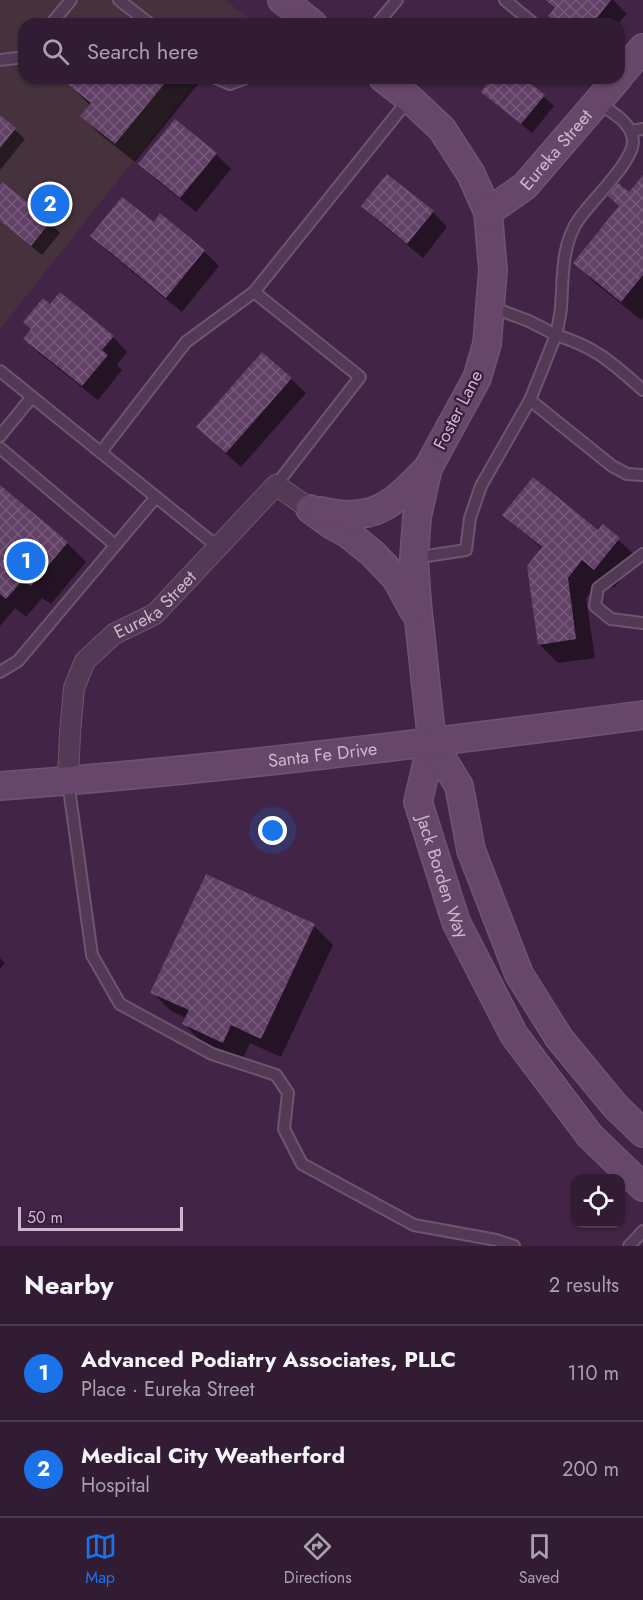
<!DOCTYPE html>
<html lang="en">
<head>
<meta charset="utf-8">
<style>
	body { margin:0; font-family:Jost,sans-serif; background:#3a253c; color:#f1f3f6 }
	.controls { position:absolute; right:18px; bottom:18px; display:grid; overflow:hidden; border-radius:12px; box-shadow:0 2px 4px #0004 }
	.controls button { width:54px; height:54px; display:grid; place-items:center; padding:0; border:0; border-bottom:2px solid #4d3a4f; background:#321c34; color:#f1f3f6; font:30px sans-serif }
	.scale { position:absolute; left:18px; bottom:15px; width:165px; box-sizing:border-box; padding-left:6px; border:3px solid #cdb7ce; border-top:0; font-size:16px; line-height:21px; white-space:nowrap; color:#cdb7ce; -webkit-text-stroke:4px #381e3b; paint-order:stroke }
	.you { position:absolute; left:273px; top:831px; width:21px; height:21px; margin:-15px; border:4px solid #fff; border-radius:50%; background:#1a73e8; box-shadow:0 0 0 9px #1a73e833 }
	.badge { display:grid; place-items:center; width:39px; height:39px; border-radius:50%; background:#1a73e8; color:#fff; font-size:20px; font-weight:700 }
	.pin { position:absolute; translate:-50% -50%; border:3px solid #fff; box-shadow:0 2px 6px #0006 }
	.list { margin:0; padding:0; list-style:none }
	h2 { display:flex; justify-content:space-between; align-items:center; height:78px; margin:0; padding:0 24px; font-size:26px }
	h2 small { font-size:20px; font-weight:400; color:#a8a1ac }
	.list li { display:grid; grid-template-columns:39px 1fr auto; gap:18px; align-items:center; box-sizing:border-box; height:96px; padding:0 24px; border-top:2px solid #4d3a4f }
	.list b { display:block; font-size:22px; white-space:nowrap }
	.list p { margin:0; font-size:20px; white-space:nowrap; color:#a8a1ac }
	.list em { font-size:20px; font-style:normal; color:#a8a1ac }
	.icon { flex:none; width:33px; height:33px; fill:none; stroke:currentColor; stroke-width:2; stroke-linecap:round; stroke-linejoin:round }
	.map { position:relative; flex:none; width:643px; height:1246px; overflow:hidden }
	.search { position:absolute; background:#321c34; box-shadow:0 2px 4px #0004; left:18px; right:18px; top:18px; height:66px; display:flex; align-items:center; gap:15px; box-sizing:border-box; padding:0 21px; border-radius:18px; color:#a8a1ac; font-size:22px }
	.sheet { height:270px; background:#321c34 }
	nav { display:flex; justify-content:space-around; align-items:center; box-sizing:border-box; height:84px; border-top:2px solid #4d3a4f; background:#321c34; font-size:16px; color:#a8a1ac }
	nav a { display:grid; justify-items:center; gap:3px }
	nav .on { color:#1a73e8 }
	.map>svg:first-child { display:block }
	.medical { fill:#45323d }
	.shadow { fill:#0007 }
	.building { fill:url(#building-cross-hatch) }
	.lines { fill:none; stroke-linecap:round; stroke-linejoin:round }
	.lane-casing { stroke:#6d5570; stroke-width:14 }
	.street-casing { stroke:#6d5570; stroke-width:22 }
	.secondary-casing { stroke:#6d5570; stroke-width:30 }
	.lane { stroke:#523a55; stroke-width:10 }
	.street { stroke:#523a55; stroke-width:20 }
	.secondary { stroke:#664769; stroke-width:27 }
	.labels { text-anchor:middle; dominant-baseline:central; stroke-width:4.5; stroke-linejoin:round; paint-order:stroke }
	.street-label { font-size:18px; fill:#cdb7ce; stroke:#381e3b }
</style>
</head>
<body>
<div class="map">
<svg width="643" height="1246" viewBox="0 0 643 1246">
	<defs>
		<pattern id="building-cross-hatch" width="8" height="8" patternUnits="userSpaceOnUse" patternTransform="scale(1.5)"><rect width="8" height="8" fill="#624167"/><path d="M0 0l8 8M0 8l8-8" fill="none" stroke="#775a7c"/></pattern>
	</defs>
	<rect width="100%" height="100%" fill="#422546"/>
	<!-- medical -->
	<path class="medical" d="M 0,0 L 225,0 L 247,17 L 242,24 L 24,24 L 24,78 L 199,78 L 0,329 Z"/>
	<!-- shadow -->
	<path class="shadow" d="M 544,0 L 613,0 L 627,14 L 618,24 L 558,24 L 556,9 Z
		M 64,78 L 203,78 L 135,162 L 101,135 L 82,116 L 91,106 L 63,79 Z
		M 494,78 L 522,78 L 554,106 L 532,133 L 483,92 Z
		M 0,116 L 25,139 L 0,170 Z
		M 216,154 L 231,169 L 196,212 L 155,179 L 140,164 Z
		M 643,177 L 643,317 L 641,320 L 594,282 L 575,263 Z
		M 0,188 L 50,223 L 60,233 L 42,255 L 0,221 Z
		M 363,206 L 433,212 L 447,227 L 423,258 L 378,221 Z
		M 154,224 L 204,251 L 219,266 L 182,312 L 107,251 L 92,236 Z
		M 51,306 L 113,337 L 127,352 L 117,365 L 122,370 L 98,400 L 40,354 L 25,339 Z
		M 291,379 L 306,393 L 241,467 L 213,442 Z
		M 0,487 L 67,543 L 86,562 L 51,604 L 42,598 L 26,617 L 15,608 L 0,626 Z
		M 504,515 L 598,532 L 603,526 L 638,558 L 614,588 L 602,578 L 586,598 L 595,658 L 558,663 L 539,644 L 542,549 Z
		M 314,926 L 333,945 L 281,1057 L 250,1043 L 242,1061 L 203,1043 L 184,1024 L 186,1018 L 171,1011 L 152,992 Z
		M 0,958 L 5,963 L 0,969 Z"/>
	<!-- building -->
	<path class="building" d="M 545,0 L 611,0 L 592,24 L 576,24 L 570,19 L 567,24 L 558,24 L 548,16 L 555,8 Z
		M 62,78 L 169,78 L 115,144 L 80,116 L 91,103 L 61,79 Z
		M 492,78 L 524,78 L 545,95 L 521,124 L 481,92 Z
		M 0,115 L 16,128 L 0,148 Z
		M 175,119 L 217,153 L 180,198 L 138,164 Z
		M 387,174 L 434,211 L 407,244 L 361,206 Z
		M 643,175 L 643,275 L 621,302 L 573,263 L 619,206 L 608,196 L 618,183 L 629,192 Z
		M 2,182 L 51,221 L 31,246 L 0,221 L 0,185 Z
		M 122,197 L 154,222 L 160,213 L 205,250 L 166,298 L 90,236 Z
		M 60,292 L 114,336 L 102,350 L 108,355 L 82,386 L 23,339 L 31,329 L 23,322 L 43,298 L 50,304 Z
		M 262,352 L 292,378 L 226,453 L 196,427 Z
		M 533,477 L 598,530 L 603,524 L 620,538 L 594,570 L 582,560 L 568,578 L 576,639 L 538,645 L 527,566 L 542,547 L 502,515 Z
		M 0,485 L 68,542 L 31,586 L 23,580 L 6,599 L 0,594 Z
		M 206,874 L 315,924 L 261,1039 L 231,1025 L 223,1043 L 182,1024 L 189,1010 L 150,993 Z"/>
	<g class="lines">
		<!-- lane casing -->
		<g class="lane-casing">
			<path id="lane" d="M 119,0 L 150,24
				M 505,0 L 534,24
				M 51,24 L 71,0
				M 377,24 L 397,0
				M 0,60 L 24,57
				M 216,78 L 230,84 L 246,78
				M 597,102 C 611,112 632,122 633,141 C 634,161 591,201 579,219 C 561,244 563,279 561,308 C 560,317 558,326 556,335 C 597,348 611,362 643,390
				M 631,131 L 643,129
				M 254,292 L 360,377 L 276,485
				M 0,371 L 218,547
				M 530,400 L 612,466 L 627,474 L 643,475
				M 0,436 L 32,397
				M 0,448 L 115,545
				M 101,452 L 186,342 L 254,292 L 409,99
				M 643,554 L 598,588 L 595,606 L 611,619 L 643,623
				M 414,558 L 466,550 L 470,518 L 481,486 L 530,400 L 556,335 L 529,321 L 491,307
				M 0,672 L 18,661 L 156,497
				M 68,781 L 92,955 L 120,1004 L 212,1054 L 276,1075 L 288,1093 L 284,1129 L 302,1164 L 414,1225 L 496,1240 L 514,1246
				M 629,1246 L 643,1231"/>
		</g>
		<!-- street casing -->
		<g class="street-casing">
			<g id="street">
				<path id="s1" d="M 68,781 L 70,733 L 74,688 L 85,661 L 114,634 L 155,614 L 276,485 L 310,509"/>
			</g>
		</g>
		<!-- secondary casing -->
		<g class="secondary-casing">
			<g id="secondary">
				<path d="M 282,0 L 313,24"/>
				<path d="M 619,76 L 643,48"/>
				<path id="s2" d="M 383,78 L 409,98 L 442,129 L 471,174 L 488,212 L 493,270 L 487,344 L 477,378 L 428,468 L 417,517 L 414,558 L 417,602 L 432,742 L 418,802 L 456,922 L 514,1035 L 590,1136 L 643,1187"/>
				<path id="s3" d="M 488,212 L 525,186 L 618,78"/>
				<path d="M 310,509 L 332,525 L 347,533 L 372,553 L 396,578 L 414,611"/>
				<path d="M 321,511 C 374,524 393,504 428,468"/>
				<path d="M 432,742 L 459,786 L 471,850 L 519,974 L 559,1038 L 616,1107 L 643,1133"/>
				<path id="s4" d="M 0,786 C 215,770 429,743 643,715"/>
			</g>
		</g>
		<!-- lane -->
		<use href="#lane" class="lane"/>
		<!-- street -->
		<use href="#street" class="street"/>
		<!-- secondary -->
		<use href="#secondary" class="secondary"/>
	</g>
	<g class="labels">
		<!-- street labels -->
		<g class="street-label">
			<text stroke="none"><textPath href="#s3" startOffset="93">Eureka Street</textPath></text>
			<text transform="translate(458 410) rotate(-63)">Foster Lane</text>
			<text stroke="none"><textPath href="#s1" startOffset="213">Eureka Street</textPath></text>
			<text stroke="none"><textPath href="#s4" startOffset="324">Santa Fe Drive</textPath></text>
			<text stroke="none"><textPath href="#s2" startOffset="860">Jack Borden Way</textPath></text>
		</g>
	</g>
</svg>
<div class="controls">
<button><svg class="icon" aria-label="locate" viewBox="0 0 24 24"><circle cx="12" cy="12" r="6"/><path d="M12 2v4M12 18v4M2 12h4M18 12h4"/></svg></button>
</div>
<div class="scale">50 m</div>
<div class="you"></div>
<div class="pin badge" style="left:26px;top:561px">1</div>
<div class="pin badge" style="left:50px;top:204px">2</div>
<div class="search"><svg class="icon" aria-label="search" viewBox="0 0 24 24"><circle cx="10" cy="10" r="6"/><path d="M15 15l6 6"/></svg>Search here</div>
</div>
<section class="sheet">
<h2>Nearby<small>2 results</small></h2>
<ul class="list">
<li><span class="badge">1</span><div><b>Advanced Podiatry Associates, PLLC</b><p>Place · Eureka Street</p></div><em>110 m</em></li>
<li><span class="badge">2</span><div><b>Medical City Weatherford</b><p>Hospital</p></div><em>200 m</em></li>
</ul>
</section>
<nav>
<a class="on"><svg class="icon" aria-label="map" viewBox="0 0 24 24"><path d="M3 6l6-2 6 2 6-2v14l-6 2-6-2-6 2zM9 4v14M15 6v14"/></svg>Map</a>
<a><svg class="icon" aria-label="directions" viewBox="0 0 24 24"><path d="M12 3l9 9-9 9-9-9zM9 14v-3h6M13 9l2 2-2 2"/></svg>Directions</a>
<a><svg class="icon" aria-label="saved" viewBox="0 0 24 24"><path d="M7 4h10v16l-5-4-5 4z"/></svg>Saved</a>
</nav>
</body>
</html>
